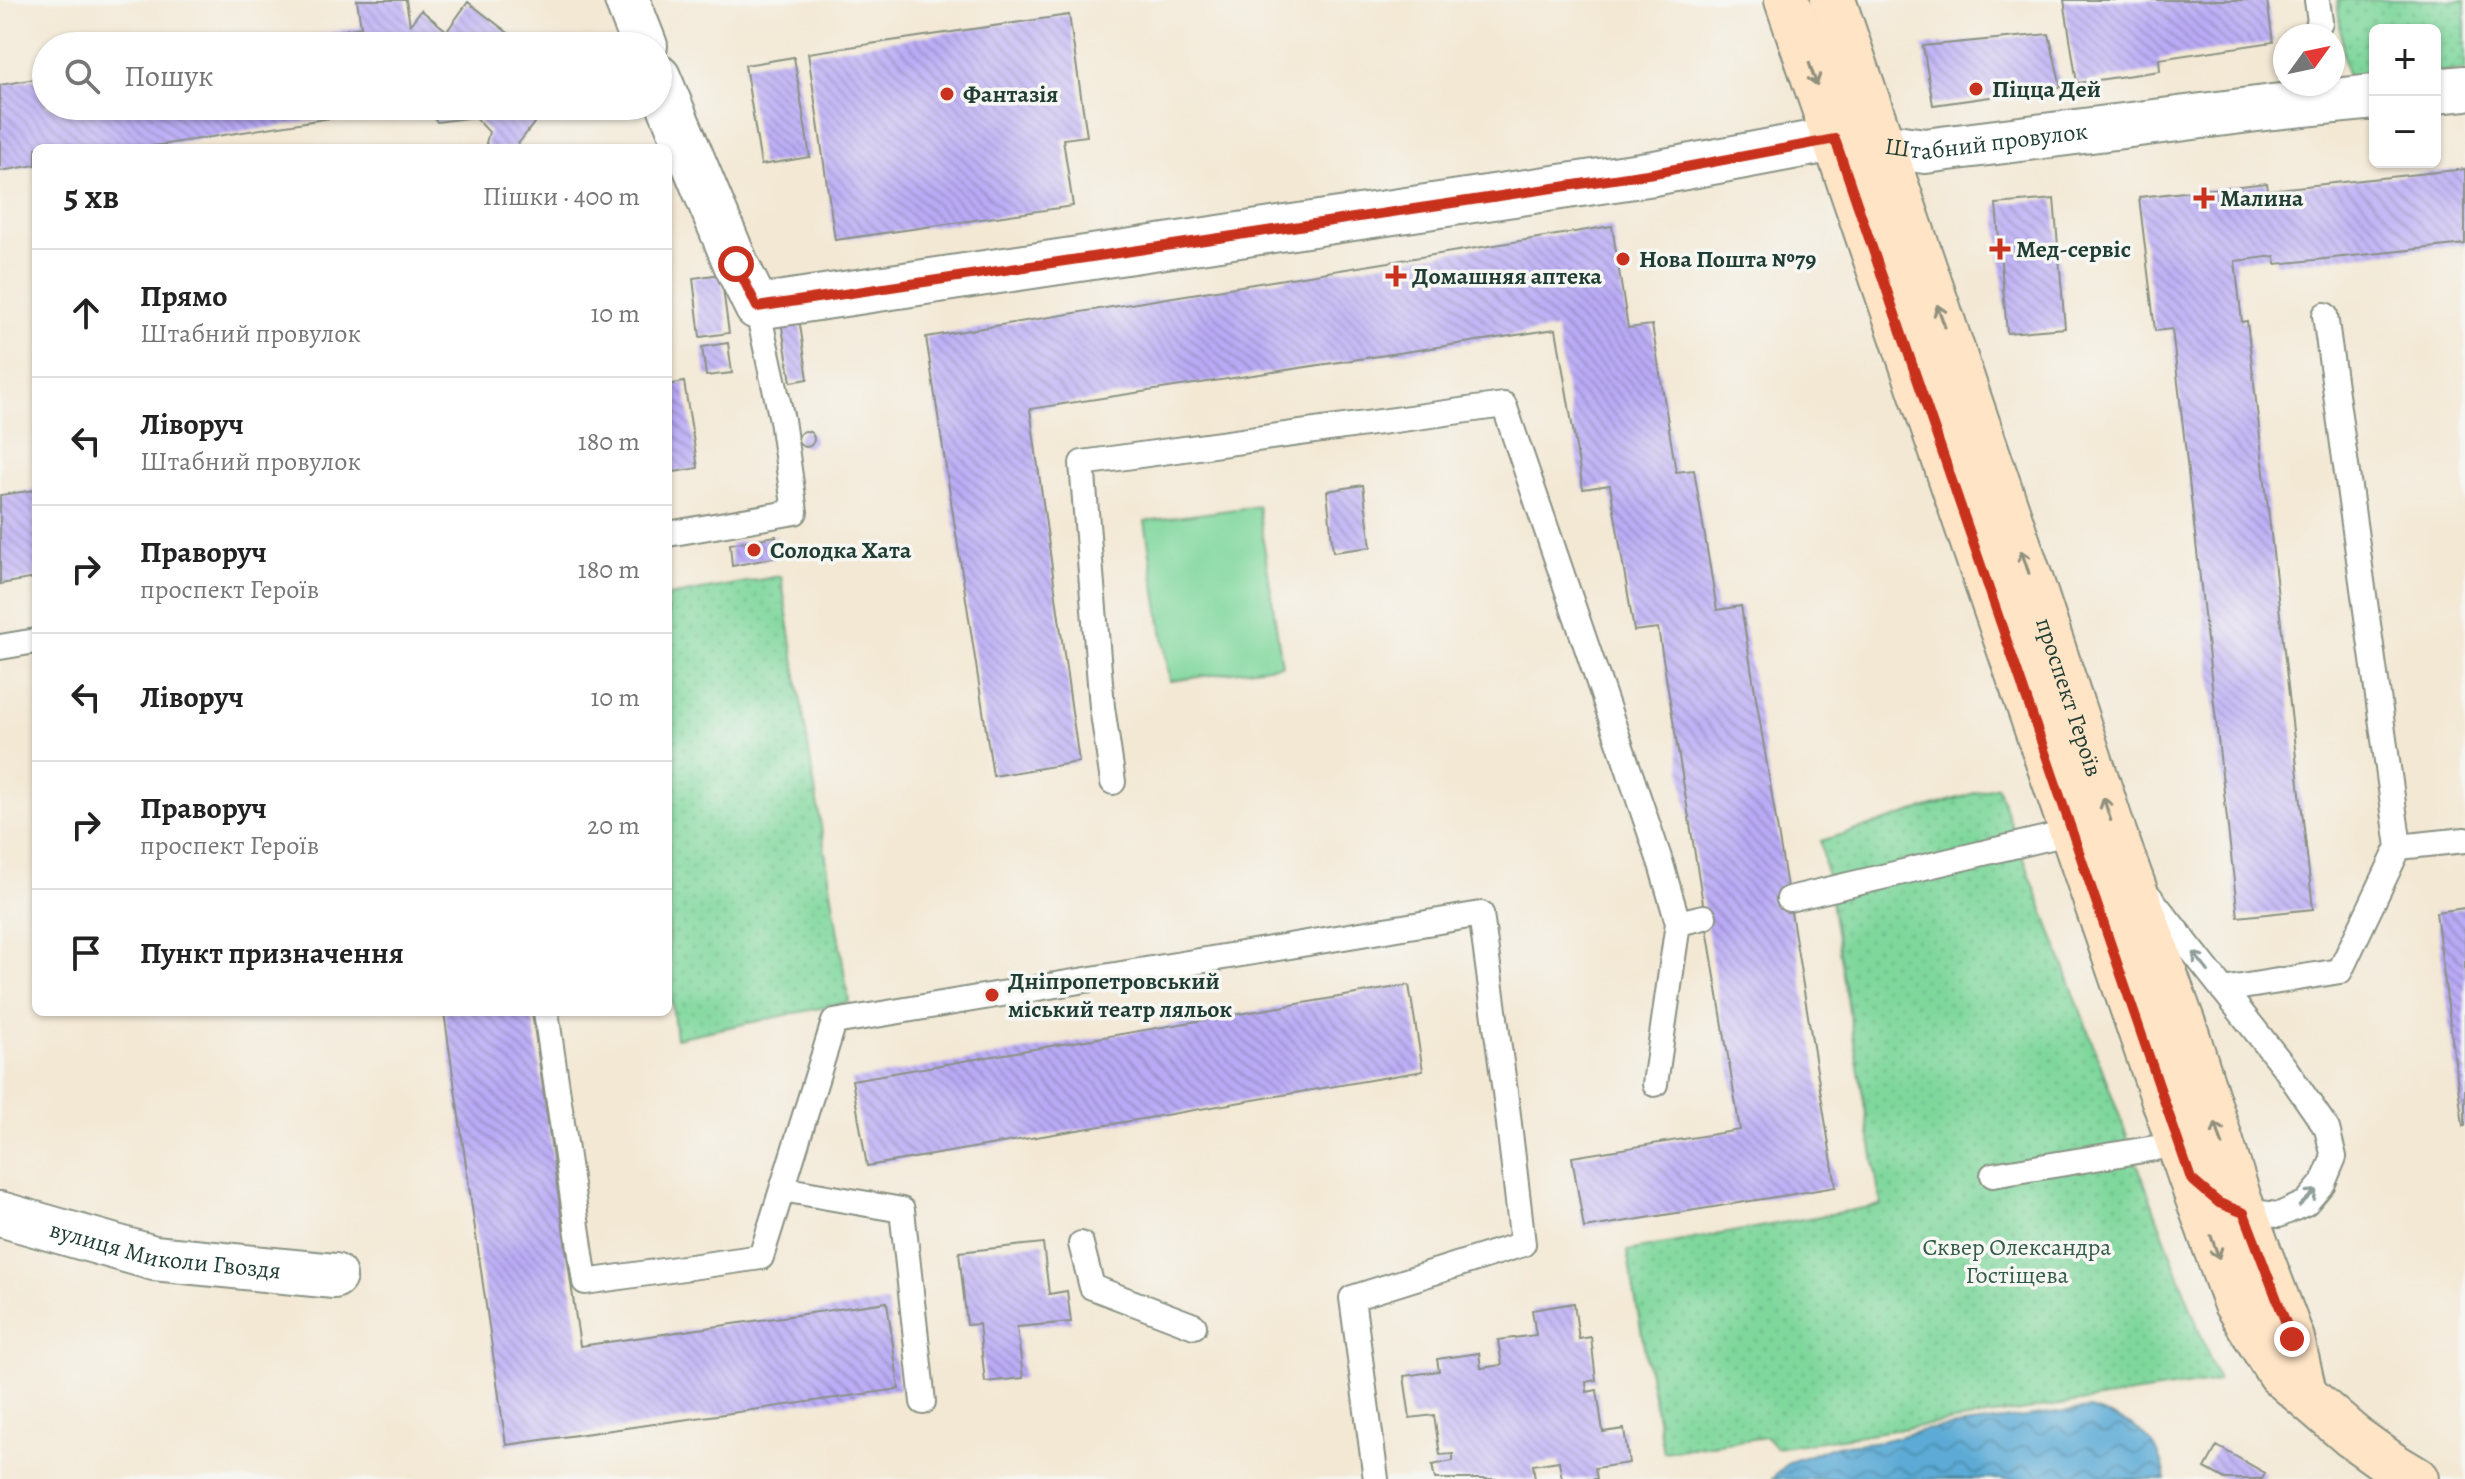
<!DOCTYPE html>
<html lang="uk">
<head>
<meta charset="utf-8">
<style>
	body { margin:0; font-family:Alegreya,serif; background:#f6f6f6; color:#222 }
	.controls { position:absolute; right:24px; top:24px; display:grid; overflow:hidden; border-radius:12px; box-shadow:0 2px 6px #0004 }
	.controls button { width:72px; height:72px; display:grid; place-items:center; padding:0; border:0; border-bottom:2px solid #e0e0e0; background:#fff; color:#222; font:40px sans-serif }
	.compass { position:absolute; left:2273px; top:24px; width:72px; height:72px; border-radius:50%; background:#fff; box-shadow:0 2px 6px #0004; rotate:57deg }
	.stop { position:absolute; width:24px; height:24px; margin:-18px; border:6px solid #c8321e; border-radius:50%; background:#fff }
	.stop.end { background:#c8321e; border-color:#fff; box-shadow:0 2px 8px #0008 }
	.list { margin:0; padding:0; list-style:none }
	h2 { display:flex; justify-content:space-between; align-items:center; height:104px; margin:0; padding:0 32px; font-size:34px }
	h2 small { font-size:26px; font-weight:400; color:#767676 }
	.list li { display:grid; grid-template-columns:52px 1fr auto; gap:24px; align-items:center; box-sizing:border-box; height:128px; padding:0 32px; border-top:2px solid #e0e0e0 }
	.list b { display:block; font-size:30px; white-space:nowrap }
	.list p { margin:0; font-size:26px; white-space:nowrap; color:#767676 }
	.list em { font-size:26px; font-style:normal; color:#767676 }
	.icon { flex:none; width:44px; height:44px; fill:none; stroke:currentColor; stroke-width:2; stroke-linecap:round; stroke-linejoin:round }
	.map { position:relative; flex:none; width:2465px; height:1479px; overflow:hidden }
	.search { position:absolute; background:#fff; box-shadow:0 2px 6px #0004; left:32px; top:32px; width:640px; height:88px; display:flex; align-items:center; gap:20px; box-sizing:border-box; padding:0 28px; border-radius:44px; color:#767676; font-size:30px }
	.panel { position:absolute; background:#fff; box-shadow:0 2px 6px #0004; left:32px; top:144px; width:640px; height:872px; border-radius:12px }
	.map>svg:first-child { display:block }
	.park { fill:url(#park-dots); stroke:#4f8a68; stroke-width:2 }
	.pitch { fill:#7fd79c; stroke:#4f8a68; stroke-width:2 }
	.water { fill:url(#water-waves); stroke:#3d7484; stroke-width:2 }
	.building { fill:url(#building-back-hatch) }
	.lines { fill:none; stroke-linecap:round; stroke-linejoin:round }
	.lane-casing { stroke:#899284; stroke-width:28 }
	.street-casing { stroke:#899284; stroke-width:48 }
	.secondary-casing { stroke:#899284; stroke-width:48 }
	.lane { stroke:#fff; stroke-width:24 }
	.street { stroke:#fff; stroke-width:44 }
	.secondary { stroke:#ffe4c6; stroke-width:44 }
	.oneway { stroke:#8f907d }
	.oneway2 { stroke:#8f9e9a }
	.route { stroke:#c8321e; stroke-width:10 }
	.poi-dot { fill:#c8321e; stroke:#f6f6f2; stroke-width:3 }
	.labels { text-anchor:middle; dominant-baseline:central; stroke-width:7; stroke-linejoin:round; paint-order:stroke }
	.poi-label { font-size:24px; font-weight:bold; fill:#1f3d34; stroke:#f6f6f2; text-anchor:start }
	.street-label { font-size:24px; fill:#1f3d34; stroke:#f6f6f2 }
	.park-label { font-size:24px; fill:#325c49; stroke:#f6f6f2 }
</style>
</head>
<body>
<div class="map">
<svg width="2465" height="1479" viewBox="0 0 2465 1479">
	<defs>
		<pattern id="park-dots" width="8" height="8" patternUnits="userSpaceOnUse" patternTransform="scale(2)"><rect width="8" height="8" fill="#7fd79c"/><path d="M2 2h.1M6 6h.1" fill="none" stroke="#6db987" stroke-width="1.8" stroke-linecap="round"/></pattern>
		<pattern id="water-waves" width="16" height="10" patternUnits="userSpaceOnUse" patternTransform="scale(2)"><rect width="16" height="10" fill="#5baad5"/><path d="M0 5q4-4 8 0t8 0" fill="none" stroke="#4b8cae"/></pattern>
		<pattern id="building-back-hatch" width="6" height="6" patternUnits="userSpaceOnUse" patternTransform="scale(2)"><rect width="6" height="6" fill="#baaaf6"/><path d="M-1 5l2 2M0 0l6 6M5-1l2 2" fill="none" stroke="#978cc8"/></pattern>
	</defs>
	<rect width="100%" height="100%" fill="#f6f6f2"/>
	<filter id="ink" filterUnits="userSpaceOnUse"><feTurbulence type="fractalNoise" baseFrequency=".0125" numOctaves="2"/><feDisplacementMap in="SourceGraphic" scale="16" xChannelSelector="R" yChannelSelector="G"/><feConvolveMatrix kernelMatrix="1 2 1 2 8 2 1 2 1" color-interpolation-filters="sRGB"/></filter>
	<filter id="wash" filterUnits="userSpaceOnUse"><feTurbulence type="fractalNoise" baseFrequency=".006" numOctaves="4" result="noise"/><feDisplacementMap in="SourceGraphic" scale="32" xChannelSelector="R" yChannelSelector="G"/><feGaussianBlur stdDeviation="1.8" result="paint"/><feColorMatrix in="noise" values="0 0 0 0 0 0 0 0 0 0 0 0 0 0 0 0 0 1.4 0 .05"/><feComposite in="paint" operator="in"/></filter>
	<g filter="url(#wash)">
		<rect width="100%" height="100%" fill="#f3e8d4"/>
		<!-- park -->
		<path class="park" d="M 2337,0 L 2465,0 L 2465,70 L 2435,73 L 2435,30 L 2375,30 L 2375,79 L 2347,82 Z
			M 781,576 L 849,1002 L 676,1038 L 668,970 L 668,596 Z
			M 1997,786 L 2218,1381 L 1776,1448 L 1766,1437 L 1663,1452 L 1627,1251 L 1881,1205 L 1821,841 Z"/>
		<!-- pitch -->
		<path class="pitch" d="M 1258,506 L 1282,665 L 1170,681 L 1145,521 Z"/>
		<!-- water -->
		<path class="water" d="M 2089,1409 C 2129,1421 2159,1433 2166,1479 L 1772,1479 L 1789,1462 L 1836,1446 L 1882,1441 L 1924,1430 Z"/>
		<g id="blocks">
			<!-- building -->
			<path class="building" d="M 357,0 L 406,0 L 410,25 L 421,10 L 447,31 L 468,2 L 525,46 L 254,46 L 361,27 Z
				M 2064,0 L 2267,0 L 2273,42 L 2159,59 L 2160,71 L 2077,83 Z
				M 1069,15 L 1087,136 L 1063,139 L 1073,206 L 835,240 L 808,53 Z
				M 2049,34 L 2061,87 L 1933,105 L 1923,46 Z
				M 794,57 L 810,157 L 761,165 L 745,65 Z
				M 46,77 L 46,106 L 394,108 L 141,148 L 36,148 L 36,165 L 0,171 L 0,85 Z
				M 425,106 L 547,106 L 515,148 L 489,148 L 486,143 L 489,132 L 475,117 L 437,122 Z
				M 2465,169 L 2465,244 L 2276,264 L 2275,256 L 2235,261 L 2242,322 L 2247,321 L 2313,909 L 2238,917 L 2172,329 L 2155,331 L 2139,197 L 2267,183 L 2268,190 Z
				M 2054,199 L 2065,328 L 2007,333 L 1996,204 Z
				M 1612,226 L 1628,328 L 1652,325 L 1676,472 L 1694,470 L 1717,610 L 1741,606 L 1836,1187 L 1584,1228 L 1572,1157 L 1740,1130 L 1658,628 L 1634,631 L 1610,485 L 1583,489 L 1556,329 L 1030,409 L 1079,762 L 993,776 L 926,337 Z
				M 721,274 L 729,333 L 700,337 L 693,278 Z
				M 799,318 L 808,379 L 791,382 L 781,321 Z
				M 728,343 L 732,373 L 706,376 L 702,347 Z
				M 684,382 L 698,468 L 668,473 L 668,385 Z
				M798 439a8 8 0 1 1 16 0a8 8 0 1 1-16 0Z
				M 1363,485 L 1371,547 L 1333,552 L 1327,491 Z
				M 36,490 L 36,578 L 0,584 L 0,495 Z
				M 776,536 L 778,557 L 732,566 L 730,544 Z
				M 2465,908 L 2465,1126 L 2463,1126 L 2436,912 Z
				M 1409,985 L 1423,1071 L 867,1166 L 852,1080 Z
				M 444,1012 L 532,1012 L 580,1346 L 887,1302 L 899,1389 L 506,1445 Z
				M 1043,1243 L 1049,1294 L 1067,1291 L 1071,1322 L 1017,1327 L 1023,1378 L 985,1382 L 979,1324 L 967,1325 L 959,1252 Z
				M 1574,1303 L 1579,1339 L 1591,1337 L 1596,1380 L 1586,1382 L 1587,1392 L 1597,1390 L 1603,1432 L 1624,1429 L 1629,1463 L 1595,1468 L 1597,1479 L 1562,1479 L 1559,1461 L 1533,1465 L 1535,1479 L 1435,1479 L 1432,1465 L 1453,1461 L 1453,1454 L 1440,1455 L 1434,1415 L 1410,1418 L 1404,1376 L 1439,1371 L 1437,1359 L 1479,1353 L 1481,1368 L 1502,1365 L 1498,1340 L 1536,1335 L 1532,1310 Z
				M 2217,1446 L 2265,1473 L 2262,1479 L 2225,1479 L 2205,1468 Z"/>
		</g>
	</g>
	<g filter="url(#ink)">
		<use href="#blocks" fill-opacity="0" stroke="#899284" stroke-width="2"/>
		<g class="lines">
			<!-- lane casing -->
			<g class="lane-casing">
				<path id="lane" d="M 2312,36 L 2320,22 L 2317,0
					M 668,534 L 795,512 L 782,420 L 757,307
					M 0,647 L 36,641
					M 1113,782 L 1102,707 L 1082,463 L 1504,405 L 1661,864 L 1678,923 L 1655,1084
					M 2399,847 L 2465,840
					M 2149,896 L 2285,1068 L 2327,1129 L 2334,1157 L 2323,1183 L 2306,1203 L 2279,1215 L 2239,1211
					M 1789,899 L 2072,832
					M 1678,923 L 1704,917
					M 2223,990 L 2340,971 L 2399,847 L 2325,315
					M 546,1012 L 585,1282 L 761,1257 L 834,1022 L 1481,914 L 1507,1107 L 1523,1244 L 1352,1298 L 1376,1479
					M 1993,1175 L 2179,1144
					M 782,1189 L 902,1210 L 923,1402
					M 1081,1244 L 1092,1287 L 1194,1326"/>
			</g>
			<!-- street casing -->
			<g class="street-casing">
				<g id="street">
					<path d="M 627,0 L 645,46"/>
					<path id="s1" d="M 658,77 L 736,264 L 757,307 L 1654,173 L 1835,139 L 1925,151 L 2273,107 L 2375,97"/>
					<path d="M 2435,91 L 2465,88"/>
					<path id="s2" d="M 0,1214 L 154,1258 L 334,1276"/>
				</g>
			</g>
			<!-- secondary casing -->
			<g class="secondary-casing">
				<g id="secondary">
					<path d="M 1787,0 L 2191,1179 L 2235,1302 L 2279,1373 L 2352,1436 L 2391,1464 L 2416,1479"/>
					<path id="s3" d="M 1833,0 L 2030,578 L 2115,836 L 2187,1035 L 2239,1199 L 2292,1339 L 2303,1388"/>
				</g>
			</g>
			<!-- lane -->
			<use href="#lane" class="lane"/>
			<!-- street -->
			<use href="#street" class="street"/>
			<!-- secondary -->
			<use href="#secondary" class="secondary"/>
		</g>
		<!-- one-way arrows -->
		<defs><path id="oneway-shaft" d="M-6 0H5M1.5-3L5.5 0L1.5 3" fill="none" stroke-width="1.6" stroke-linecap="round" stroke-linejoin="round" transform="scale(2)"/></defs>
		<g class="oneway">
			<use href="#oneway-shaft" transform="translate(1813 74) rotate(71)"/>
			<use href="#oneway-shaft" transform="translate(1941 316) rotate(-109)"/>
			<use href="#oneway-shaft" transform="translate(2025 562) rotate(-109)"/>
			<use href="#oneway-shaft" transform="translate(2107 809) rotate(-108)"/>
			<use href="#oneway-shaft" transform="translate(2219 1134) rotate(-108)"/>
			<use href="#oneway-shaft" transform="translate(2215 1247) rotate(70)"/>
		</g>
		<g class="oneway2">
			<use href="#oneway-shaft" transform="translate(2201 962) rotate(-128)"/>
			<use href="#oneway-shaft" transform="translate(2308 1198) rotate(-43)"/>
		</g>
	</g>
	<g class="lines" filter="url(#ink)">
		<!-- route -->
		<path class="route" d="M 736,264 L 757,307 L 1654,173 L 1835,139 L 2191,1179 L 2219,1203 L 2244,1213 L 2292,1339"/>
	</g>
	<!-- markers -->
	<g class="poi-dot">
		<circle cx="1976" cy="89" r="8"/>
		<circle cx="947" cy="94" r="8"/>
		<path d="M2200 186h8v8h8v8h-8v8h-8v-8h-8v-8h8z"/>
		<path d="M1996 237h8v8h8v8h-8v8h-8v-8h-8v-8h8z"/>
		<circle cx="1623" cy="259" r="8"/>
		<path d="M1392 264h8v8h8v8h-8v8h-8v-8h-8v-8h8z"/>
		<circle cx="754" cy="550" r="8"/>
		<circle cx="992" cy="995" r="8"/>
	</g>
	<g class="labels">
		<!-- poi labels -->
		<g class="poi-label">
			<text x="1992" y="89">Піцца Дей</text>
			<text x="963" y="94">Фантазія</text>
			<text x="2220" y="198">Малина</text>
			<text x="2016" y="249">Мед-сервіс</text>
			<text x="1639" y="259">Нова Пошта №79</text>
			<text x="1412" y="276">Домашняя аптека</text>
			<text x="770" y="550">Солодка Хата</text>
			<text x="1008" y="981">Дніпропетровський<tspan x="1008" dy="28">міський театр ляльок</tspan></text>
		</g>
		<!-- street labels -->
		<g class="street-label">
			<text stroke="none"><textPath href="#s1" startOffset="1494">Штабний провулок</textPath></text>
			<text stroke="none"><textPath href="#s3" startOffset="736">проспект Героїв</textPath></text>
			<text stroke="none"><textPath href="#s2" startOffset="170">вулиця Миколи Гвоздя</textPath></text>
		</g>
		<!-- park labels -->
		<g class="park-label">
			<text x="2017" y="1247">Сквер Олександра<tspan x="2017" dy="28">Гостіщева</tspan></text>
		</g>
	</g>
</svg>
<div class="controls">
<button>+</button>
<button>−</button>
</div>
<svg class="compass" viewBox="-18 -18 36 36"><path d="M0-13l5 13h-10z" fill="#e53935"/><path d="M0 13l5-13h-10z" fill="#767676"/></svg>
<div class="stop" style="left:736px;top:264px"></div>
<div class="stop end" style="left:2292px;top:1339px"></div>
<div class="search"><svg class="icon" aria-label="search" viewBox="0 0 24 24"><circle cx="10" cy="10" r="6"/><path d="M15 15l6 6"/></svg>Пошук</div>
<section class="panel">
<h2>5 хв<small>Пішки · 400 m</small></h2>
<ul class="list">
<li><svg class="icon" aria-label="ahead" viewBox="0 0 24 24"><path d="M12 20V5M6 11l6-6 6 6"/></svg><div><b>Прямо</b><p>Штабний провулок</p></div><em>10 m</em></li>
<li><svg class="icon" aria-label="left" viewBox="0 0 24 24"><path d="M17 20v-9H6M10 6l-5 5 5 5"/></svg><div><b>Ліворуч</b><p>Штабний провулок</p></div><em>180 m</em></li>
<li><svg class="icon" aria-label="right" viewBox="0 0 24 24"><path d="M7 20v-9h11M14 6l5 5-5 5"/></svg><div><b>Праворуч</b><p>проспект Героїв</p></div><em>180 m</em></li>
<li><svg class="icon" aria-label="left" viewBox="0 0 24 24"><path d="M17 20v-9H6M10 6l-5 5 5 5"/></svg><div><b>Ліворуч</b></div><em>10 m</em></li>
<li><svg class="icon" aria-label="right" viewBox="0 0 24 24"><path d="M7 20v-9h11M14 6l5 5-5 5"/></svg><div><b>Праворуч</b><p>проспект Героїв</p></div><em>20 m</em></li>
<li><svg class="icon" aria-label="arrive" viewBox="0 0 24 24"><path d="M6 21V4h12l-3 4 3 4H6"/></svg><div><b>Пункт призначення</b></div></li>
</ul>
</section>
</div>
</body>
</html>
